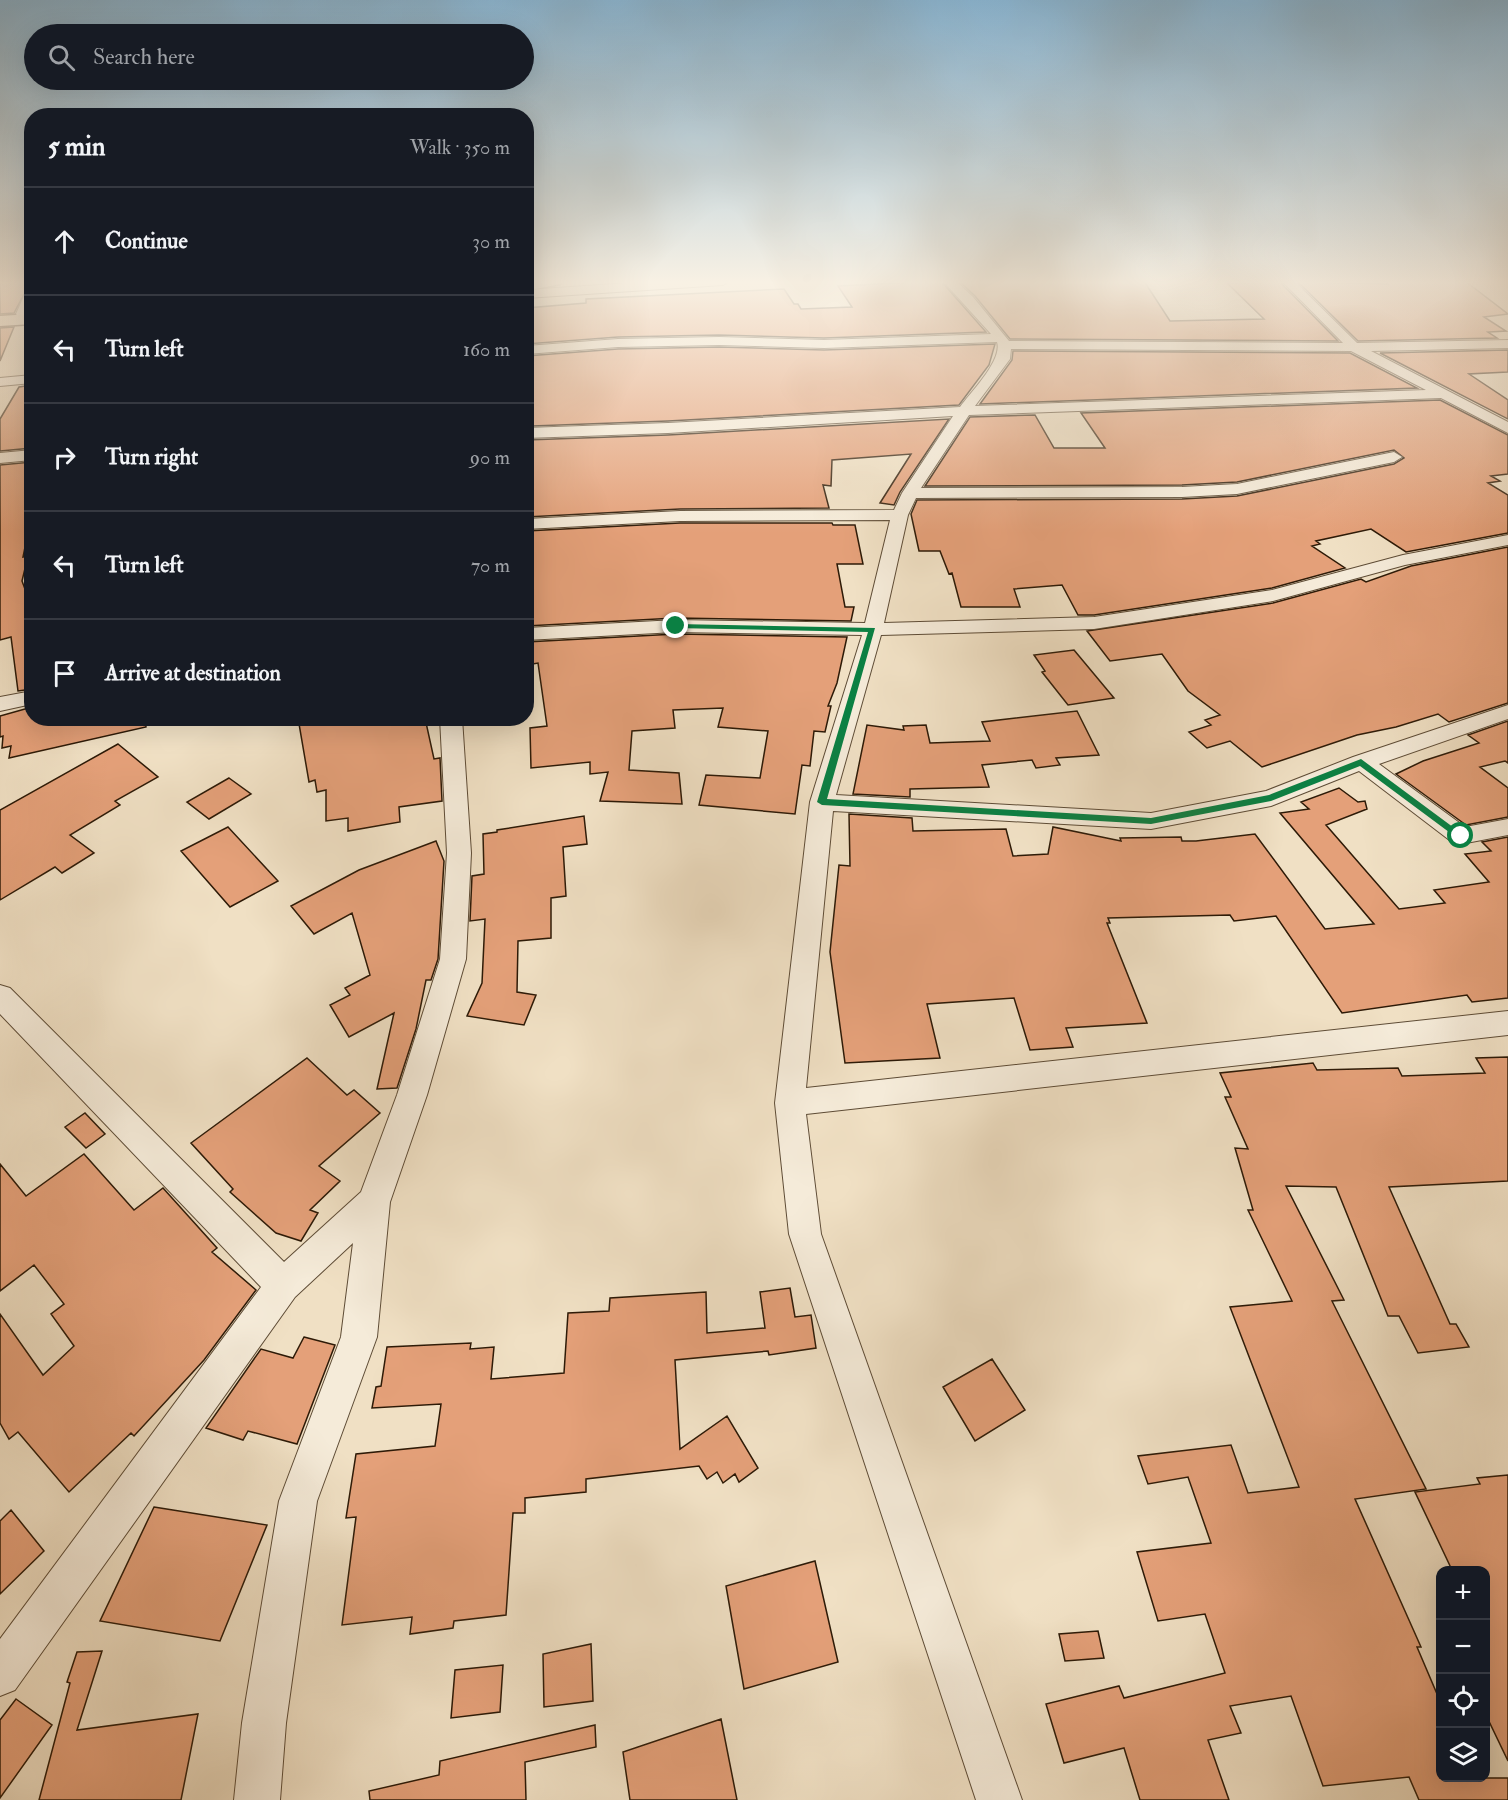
<!DOCTYPE html>
<html lang="en">
<head>
<meta charset="utf-8">
<style>
	body { margin:0; font-family:"IM FELL Double Pica",serif; background:#242831; color:#f1f3f6 }
	.controls { position:absolute; right:18px; bottom:18px; display:grid; overflow:hidden; border-radius:12px; box-shadow:0 6px 24px #0002 }
	.controls button { width:54px; height:54px; display:grid; place-items:center; padding:0; border:0; border-bottom:2px solid #363941; background:#171b24; color:#f1f3f6; font:30px sans-serif }
	.stop { position:absolute; width:18px; height:18px; margin:-14px; border:4px solid #0b8043; border-radius:50%; background:#fff }
	.stop.end { background:#0b8043; border-color:#fff; box-shadow:0 2px 6px #0008 }
	.list { margin:0; padding:0; list-style:none }
	h2 { display:flex; justify-content:space-between; align-items:center; height:78px; margin:0; padding:0 24px; font-size:26px }
	h2 small { font-size:20px; font-weight:400; color:#9ea1a6 }
	.list li { display:grid; grid-template-columns:39px 1fr auto; gap:18px; align-items:center; box-sizing:border-box; height:108px; padding:0 24px; border-top:2px solid #363941 }
	.list b { display:block; font-size:22px; white-space:nowrap }
	.list em { font-size:20px; font-style:normal; color:#9ea1a6 }
	.icon { flex:none; width:33px; height:33px; fill:none; stroke:currentColor; stroke-width:2; stroke-linecap:round; stroke-linejoin:round }
	.map { position:relative; flex:none; width:1508px; height:1800px; overflow:hidden }
	.search { position:absolute; background:#171b24; box-shadow:0 6px 24px #0002; left:24px; top:24px; width:510px; height:66px; display:flex; align-items:center; gap:15px; box-sizing:border-box; padding:0 21px; border-radius:33px; color:#9ea1a6; font-size:22px }
	.panel { position:absolute; background:#171b24; box-shadow:0 6px 24px #0002; left:24px; top:108px; width:510px; height:618px; border-radius:24px }
	.map>svg:first-child { display:block }
	.building { fill:#e4a079; stroke:#2d1a07; stroke-width:1.5 }
	.lines { fill:none; stroke-linecap:round; stroke-linejoin:round }
	.minor-casing { stroke:#5e4c36; stroke-width:2 }
	.major-casing { stroke:#2d1a07; stroke-width:2 }
	.highway-casing { stroke:#2d1a07; stroke-width:3 }
	.minor { fill:#f5ebd9; fill-rule:evenodd }
	.major { fill:#f0e0c4; fill-rule:evenodd }
	.highway { fill:#f0e0c4; fill-rule:evenodd }
	.route { fill:#0b8043 }
</style>
</head>
<body>
<div class="map">
<svg width="1508" height="1800" viewBox="0 0 1508 1800">
	<rect width="100%" height="100%" fill="#f0e0c4"/>
	<filter id="stains"><feTurbulence type="fractalNoise" baseFrequency=".00333" numOctaves="4"/><feColorMatrix values="0 0 0 0 .2 0 0 0 0 .09 0 0 0 0 .02 0 0 0 .5 -.17"/></filter>
	<radialGradient id="worn" r=".72"><stop offset=".6" stop-color="#630" stop-opacity="0"/><stop offset="1" stop-color="#630" stop-opacity=".3"/></radialGradient>
	<!-- building -->
	<path class="building" d="M 0,281 L 31,281 L 14,313 L 0,314 Z
		M 935,281 L 941,281 L 986,332 L 824,338 L 719,335 L 618,337 L 526,344 L 526,308 L 586,303 L 586,299 L 784,289 L 794,304 L 798,304 L 801,309 L 852,307 L 838,286 Z
		M 959,281 L 1144,281 L 1170,321 L 1264,319 L 1227,283 L 1280,282 L 1338,341 L 1010,339 L 975,296 Z
		M 1386,281 L 1465,281 L 1508,314 L 1484,317 L 1506,331 L 1488,332 L 1497,338 L 1358,341 L 1298,282 L 1388,284 Z
		M 14,327 L 0,361 L 0,328 Z
		M 995,344 L 989,365 L 959,405 L 668,421 L 532,426 L 526,411 L 526,356 L 618,349 L 719,347 L 824,350 Z
		M 1508,350 L 1508,372 L 1469,374 L 1508,400 L 1508,419 L 1380,353 Z
		M 1013,351 L 1350,353 L 1417,388 L 980,404 L 1012,360 Z
		M 32,385 L 32,448 L 0,451 L 0,419 L 19,387 Z
		M 1440,400 L 1508,435 L 1508,474 L 1491,476 L 1500,481 L 1488,483 L 1508,495 L 1508,533 L 1406,552 L 1371,529 L 1316,541 L 1320,544 L 1312,546 L 1345,568 L 1272,588 L 1094,615 L 1078,615 L 1062,585 L 1014,589 L 1020,607 L 961,607 L 952,573 L 949,574 L 940,551 L 919,551 L 911,514 L 917,500 L 1182,499 L 1237,496 L 1394,464 L 1404,458 L 1394,450 L 1237,482 L 1182,485 L 925,486 L 970,417 L 1035,415 L 1054,448 L 1105,448 L 1081,413 Z
		M 949,419 L 900,492 L 894,505 L 880,503 L 911,454 L 832,460 L 831,486 L 823,485 L 829,508 L 680,509 L 526,517 L 526,440 L 668,435 Z
		M 32,462 L 32,513 L 23,557 L 28,556 L 22,581 L 32,608 L 32,689 L 18,691 L 11,637 L 0,640 L 0,465 Z
		M 680,523 L 832,523 L 833,525 L 855,525 L 863,564 L 837,564 L 845,607 L 854,607 L 851,621 L 676,618 L 526,626 L 526,531 Z
		M 1508,547 L 1508,703 L 1449,722 L 1438,714 L 1396,727 L 1357,735 L 1262,767 L 1230,741 L 1207,748 L 1189,732 L 1211,725 L 1205,720 L 1220,715 L 1188,691 L 1162,654 L 1110,661 L 1087,631 L 1273,603 L 1361,579 L 1366,582 L 1411,566 Z
		M 676,634 L 847,637 L 837,683 L 828,706 L 831,706 L 825,732 L 814,731 L 810,766 L 802,765 L 795,814 L 699,805 L 706,775 L 760,778 L 768,731 L 718,727 L 723,708 L 673,710 L 675,728 L 632,731 L 629,770 L 679,773 L 682,804 L 600,801 L 608,772 L 590,774 L 590,762 L 531,768 L 530,728 L 547,726 L 538,663 L 526,665 L 526,642 Z
		M 1074,650 L 1114,698 L 1068,705 L 1042,672 L 1045,671 L 1034,655 Z
		M 32,707 L 32,718 L 145,718 L 146,727 L 9,758 L 11,746 L 2,748 L 3,736 L 0,737 L 0,716 Z
		M 1077,711 L 1099,755 L 1056,758 L 1060,765 L 1036,768 L 1032,760 L 982,765 L 989,787 L 910,789 L 910,797 L 853,794 L 867,725 L 904,730 L 903,726 L 926,725 L 930,743 L 990,741 L 982,722 Z
		M 298,718 L 425,718 L 434,759 L 440,758 L 442,801 L 399,807 L 400,822 L 348,831 L 348,818 L 326,821 L 326,790 L 317,792 L 315,780 L 309,782 Z
		M 1508,721 L 1508,763 L 1505,761 L 1480,767 L 1508,788 L 1508,817 L 1466,825 L 1396,774 L 1423,761 L 1479,743 L 1468,735 Z
		M 118,744 L 158,777 L 115,801 L 120,805 L 70,835 L 94,853 L 62,873 L 55,867 L 0,900 L 0,810 Z
		M 229,778 L 251,794 L 209,819 L 187,802 Z
		M 1339,788 L 1358,802 L 1365,801 L 1367,809 L 1326,825 L 1399,909 L 1445,903 L 1434,890 L 1489,882 L 1465,854 L 1491,851 L 1482,842 L 1508,837 L 1508,998 L 1472,1002 L 1467,995 L 1342,1013 L 1276,916 L 1234,921 L 1230,915 L 1108,918 L 1110,923 L 1107,923 L 1147,1023 L 1066,1028 L 1073,1047 L 1030,1050 L 1014,998 L 927,1004 L 940,1058 L 845,1063 L 830,952 L 839,865 L 850,866 L 849,814 L 912,818 L 913,831 L 1006,829 L 1013,856 L 1048,854 L 1053,827 L 1121,841 L 1120,838 L 1181,837 L 1182,841 L 1196,841 L 1255,834 L 1325,929 L 1374,924 L 1280,813 L 1309,809 L 1301,802 Z
		M 584,816 L 587,844 L 563,847 L 566,896 L 551,898 L 551,938 L 518,941 L 517,992 L 536,995 L 524,1025 L 467,1016 L 482,983 L 485,919 L 470,921 L 472,876 L 484,874 L 483,834 L 497,832 L 497,830 Z
		M 228,827 L 278,881 L 230,907 L 181,851 Z
		M 436,841 L 444,861 L 438,959 L 431,980 L 426,980 L 416,1029 L 397,1088 L 377,1089 L 394,1013 L 349,1037 L 330,1005 L 350,995 L 345,988 L 370,975 L 352,913 L 314,934 L 291,906 L 359,870 Z
		M 1508,1057 L 1508,1181 L 1389,1187 L 1450,1324 L 1456,1324 L 1469,1347 L 1418,1353 L 1399,1316 L 1388,1316 L 1336,1187 L 1286,1186 L 1344,1300 L 1332,1301 L 1426,1489 L 1355,1499 L 1421,1647 L 1417,1647 L 1440,1701 L 1440,1778 L 1508,1778 L 1508,1800 L 1419,1800 L 1409,1777 L 1323,1786 L 1291,1696 L 1230,1706 L 1241,1733 L 1208,1740 L 1229,1800 L 1140,1800 L 1124,1748 L 1064,1763 L 1046,1704 L 1119,1686 L 1124,1698 L 1225,1673 L 1205,1614 L 1158,1621 L 1137,1552 L 1211,1543 L 1188,1477 L 1148,1484 L 1138,1456 L 1231,1445 L 1248,1493 L 1299,1487 L 1230,1307 L 1292,1301 L 1248,1210 L 1253,1210 L 1235,1148 L 1248,1149 L 1225,1097 L 1231,1097 L 1220,1073 L 1313,1063 L 1317,1070 L 1398,1068 L 1402,1076 L 1485,1073 L 1476,1058 Z
		M 307,1058 L 347,1095 L 354,1090 L 380,1113 L 319,1166 L 340,1181 L 310,1210 L 318,1213 L 301,1241 L 276,1233 L 230,1192 L 233,1189 L 191,1143 Z
		M 85,1113 L 105,1134 L 86,1148 L 65,1127 Z
		M 84,1154 L 134,1210 L 163,1188 L 217,1248 L 212,1252 L 256,1290 L 204,1360 L 134,1436 L 131,1433 L 69,1492 L 18,1432 L 9,1439 L 0,1423 L 0,1314 L 43,1375 L 74,1346 L 51,1314 L 64,1304 L 34,1265 L 0,1291 L 0,1164 L 26,1196 Z
		M 790,1288 L 795,1317 L 811,1315 L 816,1348 L 769,1355 L 768,1351 L 675,1360 L 680,1449 L 727,1416 L 758,1468 L 739,1482 L 735,1474 L 723,1483 L 717,1472 L 707,1479 L 699,1466 L 586,1479 L 586,1492 L 525,1498 L 525,1513 L 513,1513 L 506,1615 L 454,1621 L 453,1628 L 410,1634 L 412,1617 L 342,1625 L 356,1517 L 346,1518 L 356,1454 L 435,1446 L 441,1404 L 372,1408 L 376,1387 L 381,1386 L 387,1347 L 471,1343 L 470,1349 L 494,1347 L 491,1379 L 564,1373 L 568,1313 L 609,1311 L 610,1298 L 706,1292 L 707,1333 L 765,1328 L 760,1292 Z
		M 304,1337 L 335,1345 L 297,1444 L 248,1431 L 243,1440 L 206,1428 L 261,1349 L 293,1358 Z
		M 992,1359 L 1025,1410 L 975,1441 L 943,1387 Z
		M 1508,1475 L 1508,1761 L 1485,1713 L 1485,1570 L 1452,1570 L 1415,1492 L 1480,1484 L 1477,1478 Z
		M 154,1507 L 267,1525 L 220,1641 L 100,1621 Z
		M 11,1510 L 44,1551 L 0,1594 L 0,1521 Z
		M 815,1561 L 838,1662 L 744,1689 L 726,1586 Z
		M 1098,1631 L 1104,1658 L 1065,1661 L 1059,1634 Z
		M 591,1644 L 593,1701 L 544,1707 L 543,1654 Z
		M 102,1651 L 77,1730 L 198,1714 L 181,1800 L 39,1800 L 70,1683 L 67,1682 L 77,1652 Z
		M 503,1665 L 500,1712 L 451,1718 L 455,1670 Z
		M 16,1699 L 52,1725 L 0,1798 L 0,1720 Z
		M 721,1719 L 737,1800 L 630,1800 L 623,1752 Z
		M 595,1725 L 596,1747 L 525,1762 L 526,1800 L 370,1800 L 369,1791 L 439,1775 L 440,1761 Z"/>
	<g class="lines">
		<!-- minor casing -->
		<g class="minor-casing">
			<path id="minor" d="M 943,281 L 956,281 L 973,297 L 1009,341 L 1343,343 L 1282,281 L 1294,281 L 1357,343 L 1508,340 L 1508,348 L 1371,351 L 1508,422 L 1508,433 L 1441,398 L 969,415 L 921,488 L 1182,487 L 1237,484 L 1394,452 L 1402,457 L 1394,462 L 1237,494 L 1182,497 L 916,498 L 908,515 L 884,623 L 1094,617 L 1272,590 L 1403,555 L 1508,535 L 1508,545 L 1405,565 L 1273,601 L 1094,629 L 881,635 L 836,795 L 1151,813 L 1266,791 L 1353,757 L 1508,705 L 1508,719 L 1379,764 L 1465,827 L 1508,819 L 1508,835 L 1461,844 L 1452,842 L 1359,771 L 1271,806 L 1151,829 L 833,811 L 806,1088 L 1508,1011 L 1508,1035 L 806,1114 L 821,1234 L 1022,1800 L 976,1800 L 789,1234 L 775,1103 L 810,802 L 862,635 L 676,632 L 526,640 L 526,628 L 676,620 L 865,623 L 890,520 L 680,521 L 526,529 L 526,519 L 680,511 L 894,510 L 902,493 L 953,416 L 668,433 L 526,438 L 526,428 L 668,423 L 960,407 C 971,392 1003,360 997,342 L 824,348 L 719,345 L 618,347 L 526,354 L 526,346 L 618,339 L 719,337 L 824,340 L 991,334 ZM 1011,349 L 1351,351 L 1426,390 L 975,406 L 1010,359 Z
				M 28,287 L 32,287 L 32,306 L 26,317 L 18,317 L 16,314 Z
				M 32,375 L 32,383 L 0,386 L 0,378 Z
				M 32,450 L 32,460 L 0,463 L 0,453 Z
				M 32,691 L 32,704 L 0,711 L 0,697 Z
				M 440,718 L 462,718 L 471,853 L 466,959 L 427,1095 L 390,1202 L 377,1337 L 317,1501 L 286,1723 L 280,1800 L 234,1800 L 242,1723 L 279,1501 L 341,1337 L 353,1243 L 295,1297 L 15,1690 L 0,1696 L 0,1639 L 261,1287 L 0,1014 L 0,985 L 10,988 L 284,1262 L 361,1192 L 397,1095 L 440,959 L 447,853 Z"/>
		</g>
		<!-- major casing -->
		<g class="major-casing">
			<path id="major" d="M 659,281 L 730,281 L 723,285 L 526,298 L 526,290 Z"/>
		</g>
		<!-- highway casing -->
		<g class="highway-casing">
			<path id="highway" d="M 526,281 L 563,281 L 560,284 L 526,291 Z
				M 32,314 L 32,324 L 0,326 L 0,316 Z"/>
		</g>
		<!-- minor -->
		<use href="#minor" class="minor"/>
		<!-- major -->
		<use href="#major" class="major"/>
		<!-- highway -->
		<use href="#highway" class="highway"/>
	</g>
	<!-- sky -->
	<linearGradient id="sky" x2="0" y2="1"><stop stop-color="#89b7d6"/><stop offset="0.53" stop-color="#f8f1e4"/><stop offset="1" stop-color="#f8f1e4" stop-opacity="0"/></linearGradient>
	<rect width="1508" height="533" fill="url(#sky)"/>
	<!-- route -->
	<path class="route" d="M 676,624 L 875,628 L 827,799 L 1151,818 L 1269,795 L 1361,759 L 1465,836 L 1461,839 L 1457,838 L 1360,766 L 1271,801 L 1151,824 L 822,805 L 817,802 L 868,632 L 673,628 Z"/>
	<rect width="100%" height="100%" filter="url(#stains)"/>
	<rect width="100%" height="100%" fill="url(#worn)"/>
</svg>
<div class="controls">
<button>+</button>
<button>−</button>
<button><svg class="icon" aria-label="locate" viewBox="0 0 24 24"><circle cx="12" cy="12" r="6"/><path d="M12 2v4M12 18v4M2 12h4M18 12h4"/></svg></button>
<button><svg class="icon" aria-label="layers" viewBox="0 0 24 24"><path d="M12 4l9 5-9 5-9-5zM3 14l9 5 9-5"/></svg></button>
</div>
<div class="stop" style="left:1461px;top:836px"></div>
<div class="stop end" style="left:676px;top:626px"></div>
<div class="search"><svg class="icon" aria-label="search" viewBox="0 0 24 24"><circle cx="10" cy="10" r="6"/><path d="M15 15l6 6"/></svg>Search here</div>
<section class="panel">
<h2>5 min<small>Walk · 350 m</small></h2>
<ul class="list">
<li><svg class="icon" aria-label="ahead" viewBox="0 0 24 24"><path d="M12 20V5M6 11l6-6 6 6"/></svg><div><b>Continue</b></div><em>30 m</em></li>
<li><svg class="icon" aria-label="left" viewBox="0 0 24 24"><path d="M17 20v-9H6M10 6l-5 5 5 5"/></svg><div><b>Turn left</b></div><em>160 m</em></li>
<li><svg class="icon" aria-label="right" viewBox="0 0 24 24"><path d="M7 20v-9h11M14 6l5 5-5 5"/></svg><div><b>Turn right</b></div><em>90 m</em></li>
<li><svg class="icon" aria-label="left" viewBox="0 0 24 24"><path d="M17 20v-9H6M10 6l-5 5 5 5"/></svg><div><b>Turn left</b></div><em>70 m</em></li>
<li><svg class="icon" aria-label="arrive" viewBox="0 0 24 24"><path d="M6 21V4h12l-3 4 3 4H6"/></svg><div><b>Arrive at destination</b></div></li>
</ul>
</section>
</div>
</body>
</html>
